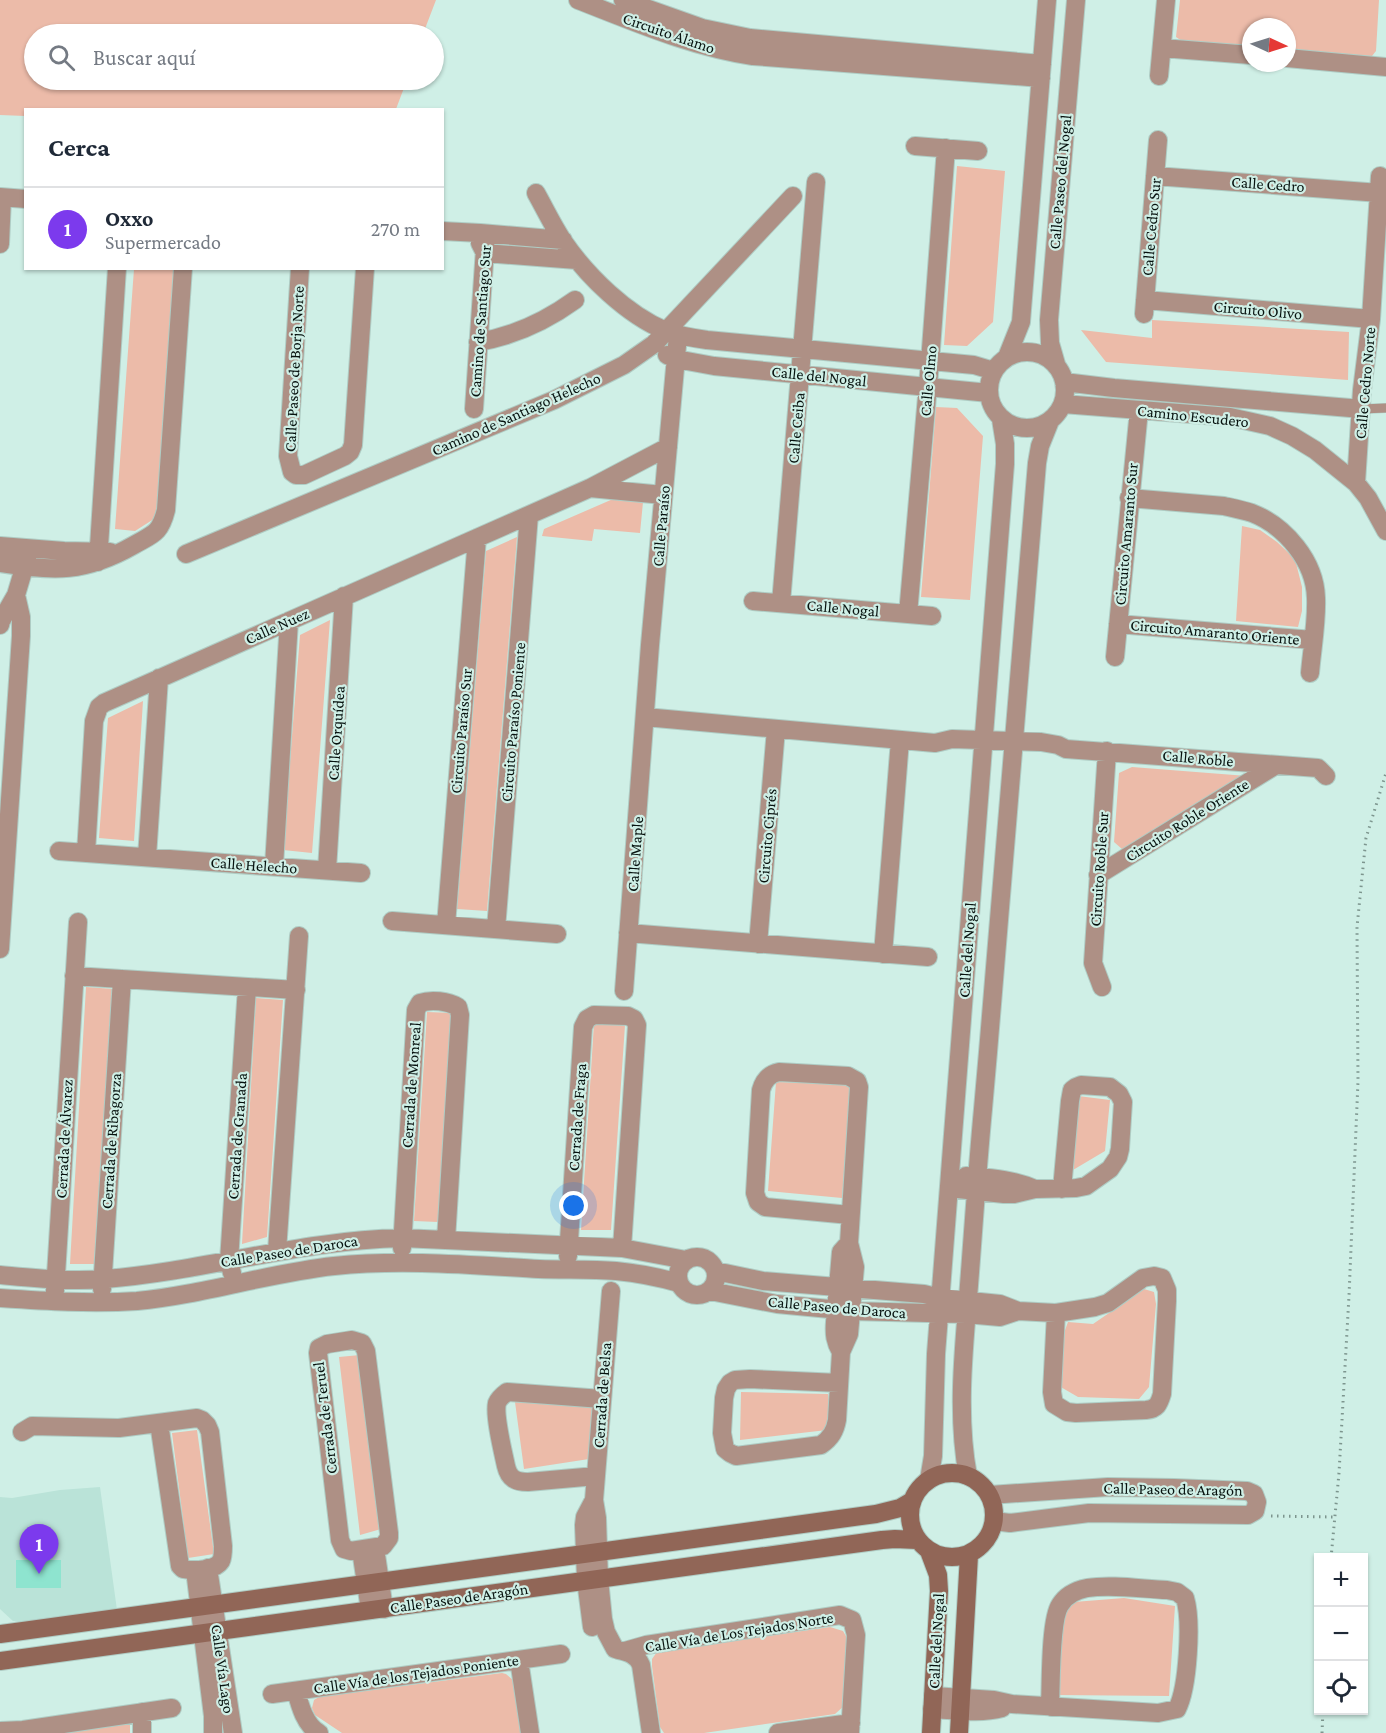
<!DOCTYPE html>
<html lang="es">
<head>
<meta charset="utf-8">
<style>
	body { margin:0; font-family:"Crimson Pro",serif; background:#f6f6f7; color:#1f2937 }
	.controls { position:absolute; right:18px; bottom:18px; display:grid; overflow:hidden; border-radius:0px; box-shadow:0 2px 4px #0004 }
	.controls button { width:54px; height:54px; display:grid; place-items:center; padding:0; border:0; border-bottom:2px solid #e0e1e3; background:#fff; color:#1f2937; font:30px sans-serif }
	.compass { position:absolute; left:1242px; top:18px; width:54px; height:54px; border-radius:50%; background:#fff; box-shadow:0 2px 4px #0004; rotate:94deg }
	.you { position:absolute; left:574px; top:1206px; width:21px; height:21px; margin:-15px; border:4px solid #fff; border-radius:50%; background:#1a73e8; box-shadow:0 0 0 9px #1a73e833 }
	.badge { display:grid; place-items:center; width:39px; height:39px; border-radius:50%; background:#7c3aed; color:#fff; font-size:20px; font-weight:700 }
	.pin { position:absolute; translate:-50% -50px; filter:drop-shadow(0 2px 3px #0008) }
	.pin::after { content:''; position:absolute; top:32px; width:21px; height:18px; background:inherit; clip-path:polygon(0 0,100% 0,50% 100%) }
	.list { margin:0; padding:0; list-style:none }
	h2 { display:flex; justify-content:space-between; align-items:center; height:78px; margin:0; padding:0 24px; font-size:26px }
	h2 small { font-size:20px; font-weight:400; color:#747a83 }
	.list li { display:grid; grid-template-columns:39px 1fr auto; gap:18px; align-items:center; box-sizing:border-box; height:84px; padding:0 24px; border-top:2px solid #e0e1e3 }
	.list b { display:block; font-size:22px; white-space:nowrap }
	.list p { margin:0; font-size:20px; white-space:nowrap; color:#747a83 }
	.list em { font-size:20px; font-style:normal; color:#747a83 }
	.icon { flex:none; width:33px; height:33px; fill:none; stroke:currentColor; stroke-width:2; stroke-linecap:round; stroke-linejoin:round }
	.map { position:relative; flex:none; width:1386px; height:1733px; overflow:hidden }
	.search { position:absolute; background:#fff; box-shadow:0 2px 4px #0004; left:24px; top:24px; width:420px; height:66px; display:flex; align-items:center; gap:15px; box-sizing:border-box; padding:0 21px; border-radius:33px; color:#747a83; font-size:22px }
	.panel { position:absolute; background:#fff; box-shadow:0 2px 4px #0004; left:24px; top:108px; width:420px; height:162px; border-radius:0px }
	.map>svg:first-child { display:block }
	.built { fill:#bae3d8 }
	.green { fill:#ecbba9 }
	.building { fill:#8ee4cf }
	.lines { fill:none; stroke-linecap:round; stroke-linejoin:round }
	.lane-casing { stroke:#afccc4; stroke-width:10 }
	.street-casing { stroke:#afccc4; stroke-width:20 }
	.secondary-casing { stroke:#afccc4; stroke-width:20 }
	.path { stroke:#7d958e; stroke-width:3; stroke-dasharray:1.5 4.5; stroke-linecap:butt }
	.lane { stroke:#ae9085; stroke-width:9 }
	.street { stroke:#ae9085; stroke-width:18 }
	.secondary { stroke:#916657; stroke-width:18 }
	.labels { text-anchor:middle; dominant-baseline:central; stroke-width:4.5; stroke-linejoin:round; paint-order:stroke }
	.street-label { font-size:16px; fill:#07120f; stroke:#cfefe6 }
</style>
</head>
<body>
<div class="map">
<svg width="1386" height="1733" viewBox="0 0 1386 1733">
	<rect width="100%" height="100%" fill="#cfefe6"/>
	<!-- built -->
	<path class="built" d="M 100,1487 L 117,1610 L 22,1622 L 13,1621 L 0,1609 L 0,1497 L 12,1498 L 60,1490 Z"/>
	<!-- green -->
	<path class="green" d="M 0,0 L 436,0 L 423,34 L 34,34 L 34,80 L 407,80 L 396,109 L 26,110 L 25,116 L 0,115 Z
		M 1180,0 L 1379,0 L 1376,51 L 1372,56 L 1287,50 L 1287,27 L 1251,27 L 1251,47 L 1185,43 L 1176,37 Z
		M 957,166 L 1005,171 L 993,322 L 967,346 L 944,345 Z
		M 134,269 L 175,269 L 157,517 L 135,531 L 115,529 Z
		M 1152,320 L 1349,332 L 1348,380 L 1106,362 L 1081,330 L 1152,338 Z
		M 936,407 L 957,408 L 983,436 L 970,600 L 921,597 Z
		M 613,499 L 643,502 L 640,533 L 594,529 L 592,541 L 542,536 L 544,529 Z
		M 1242,526 L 1260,530 L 1277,542 L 1295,559 L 1302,587 L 1302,611 L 1298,627 L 1236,621 Z
		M 517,537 L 487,911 L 457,909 L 486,551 Z
		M 330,620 L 312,853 L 283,850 L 300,635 Z
		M 143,701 L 134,841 L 99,838 L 108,718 Z
		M 1132,767 L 1247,776 L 1122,849 L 1114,842 L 1119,773 Z
		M 86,987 L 113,989 L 94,1264 L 70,1264 Z
		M 256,998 L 283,1000 L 267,1237 L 242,1244 Z
		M 427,1012 L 453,1013 L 438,1222 L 414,1221 Z
		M 594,1023 L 625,1025 L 611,1230 L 581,1230 Z
		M 776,1082 L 851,1084 L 842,1198 L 768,1191 Z
		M 1078,1096 L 1110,1100 L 1105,1151 L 1073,1170 Z
		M 1144,1289 L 1154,1292 L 1156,1304 L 1149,1387 L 1139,1399 L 1078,1397 L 1059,1386 L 1064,1333 L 1068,1322 L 1093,1324 Z
		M 360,1355 L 381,1529 L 360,1535 L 339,1357 Z
		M 741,1392 L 828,1394 L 831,1411 L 827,1430 L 740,1440 Z
		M 515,1402 L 594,1407 L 589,1459 L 524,1469 Z
		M 197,1430 L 214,1554 L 188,1558 L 172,1433 Z
		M 1124,1598 L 1175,1606 L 1169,1696 L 1055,1695 L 1059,1622 L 1074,1602 Z
		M 830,1627 L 843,1631 L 847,1638 L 844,1706 L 835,1714 L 704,1733 L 664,1733 L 660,1727 L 652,1666 L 652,1659 L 657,1652 Z
		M 502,1673 L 506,1674 L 514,1681 L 522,1733 L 342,1733 L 315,1715 L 312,1708 L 314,1700 L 319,1697 Z
		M 130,1723 L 130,1733 L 54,1733 Z"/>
	<!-- building -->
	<path class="building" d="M 16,1560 L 61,1560 L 61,1588 L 16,1588 Z"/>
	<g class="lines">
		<!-- lane casing -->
		<g class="lane-casing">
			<path id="lane" d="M 1362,409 L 1386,408"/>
		</g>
		<!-- street casing -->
		<g class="street-casing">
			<path id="street" d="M 578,0 C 635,22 692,47 753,56 L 1041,78
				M 623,0 L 702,28 L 750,38 L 1042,64
				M 1162,48 L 1251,55
				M 1287,58 L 1386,67
				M 1159,76 L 1166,0
				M 915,146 L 978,151
				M 1155,176 L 1380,193
				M 536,193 C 545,209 553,226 563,241 C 587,276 627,315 666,331 C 679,336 693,338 707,340 L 974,365 L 994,371
				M 0,197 L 26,199
				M 442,231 L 480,233 L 563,240
				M 480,243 L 485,253 L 577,260
				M 0,244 L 2,198
				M 300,268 L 288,456 L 292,472 L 296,475 L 304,475 L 345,456 L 350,452 L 353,445 L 365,268
				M 1145,300 L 1371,319
				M 1144,314 L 1158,140
				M 478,342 C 514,336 546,321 575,300
				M989 390a38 38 0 1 1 76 0a38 38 0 1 1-76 0Z
				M 667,355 L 676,359 L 714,366 L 989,393
				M 1007,357 L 1021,322 L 1047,0
				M 1056,364 L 1050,343 L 1049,320 L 1076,0
				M 1064,382 L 1114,388 L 1362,409
				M 1063,404 L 1230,417 L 1270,426 L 1292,436 L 1315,450 L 1356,483 L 1368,498 L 1386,531
				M 474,409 L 486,234
				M 1356,483 L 1362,390 L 1371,319 L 1380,176
				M 590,488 L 663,495
				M 1129,498 L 1224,506 C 1233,508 1243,510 1252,513 C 1285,526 1315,561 1316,598 C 1317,622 1312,649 1310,673
				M 0,546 L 64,551 L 110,552
				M 186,554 L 554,400 L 624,365 L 654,344 L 793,196
				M 98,562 L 117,268
				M 0,563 C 54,572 85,573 134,545 C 153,534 160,534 166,510 L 183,268
				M 753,601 L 932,616
				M 781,603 L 816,182
				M 908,614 L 930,362 L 946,148
				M 1118,624 L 1313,640
				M 0,625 L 1,621 L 16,595 L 27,558
				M 1115,657 L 1139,410
				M 645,717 L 935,743 L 952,739 L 1041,742 L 1058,745 L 1066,749 L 1318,768 L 1326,776
				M 59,851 L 361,873
				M 86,853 L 94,721 L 99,707 L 104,703 L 590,488 L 668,447
				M 147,857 L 159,678
				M 274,866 L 289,621
				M 327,870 L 344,596
				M 1098,875 L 1276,765
				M 392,921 L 557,934
				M 446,925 L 477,538
				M 496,929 L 529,515
				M 628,933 L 928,957
				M 758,944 L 776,729
				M 0,949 L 21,636 L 21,617 L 16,595
				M 883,954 L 900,740
				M 74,976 L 296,990
				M 1102,987 L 1093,963 L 1107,751
				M 624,991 L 650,645 L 678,335
				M 966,1176 C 990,1178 1013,1179 1035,1189
				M 949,1188 L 1004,1194 L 1014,1194 L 1035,1189 L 1076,1188 L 1086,1186 L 1110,1169 L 1118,1157 L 1120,1149 L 1123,1102 L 1119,1094 L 1110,1087 L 1081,1085 L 1076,1087 L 1072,1090 L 1070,1101 L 1062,1189
				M 402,1248 L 416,1010 L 420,1003 C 431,999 448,1001 458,1007 L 460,1015 L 446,1240
				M 277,1251 L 299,936
				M 568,1256 L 583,1027 L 587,1019 L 594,1015 L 628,1016 L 634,1019 L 637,1025 L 622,1248
				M678 1276a19 19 0 1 1 38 0a19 19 0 1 1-38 0Z
				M 232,1273 L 229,1261 L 247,987
				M 716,1273 L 725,1273 L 763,1281 L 924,1294 L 940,1298 L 1000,1304 L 1018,1311 L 1056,1313 L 1095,1307 L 1108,1303 L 1143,1278 L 1154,1276 L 1162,1278 L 1167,1290 L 1167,1301 L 1162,1394 C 1159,1404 1157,1409 1146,1410 L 1076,1413 L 1067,1412 L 1054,1404 L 1052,1392 L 1056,1313
				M 0,1275 C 34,1278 70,1282 105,1279 C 205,1271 301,1240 402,1238 L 622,1248 L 686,1260
				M 102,1289 L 122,979
				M 55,1291 L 78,922
				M 611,1291 L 594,1500 L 597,1518 L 599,1579 L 603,1619 L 606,1632 L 615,1649
				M 710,1291 L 777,1304 L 851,1311 L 966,1314 L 1000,1317 L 1018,1311
				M 0,1298 C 45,1301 91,1304 137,1301 C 203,1295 268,1273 334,1266 C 402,1259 470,1265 539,1269 C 564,1270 590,1269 616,1271 C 637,1273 658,1277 679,1283
				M 352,1340 L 362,1343 L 366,1351 L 389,1533 L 389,1538 L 383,1546 L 351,1551 L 344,1549 L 340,1540 L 318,1353 L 319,1348 L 327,1344 Z
				M 841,1352 C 835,1342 834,1334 835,1322 L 841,1252 L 849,1243
				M 839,1383 L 750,1379 L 735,1380 L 730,1383 L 726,1389 L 724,1398 L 722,1433 L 725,1449 L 730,1453 L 736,1456 L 821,1445 C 831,1438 835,1431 837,1420 L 841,1352 L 849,1334 L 855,1267 L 849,1243 L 859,1087 L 857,1081 L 848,1076 L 779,1072 C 769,1074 764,1080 761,1090 L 755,1193 L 758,1202 L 765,1207 L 850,1215
				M 22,1432 L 32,1426 L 119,1428 L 197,1418 L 202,1420 L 207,1425 L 210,1432 L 223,1546 C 223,1551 223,1557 221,1561 C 215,1571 193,1571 183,1569 L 180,1566 L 159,1423
				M 596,1476 L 528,1482 C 516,1482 509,1479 506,1466 C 503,1452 494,1415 497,1403 C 499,1398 503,1395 507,1392 L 602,1399
				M 968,1476 C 957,1419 963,1355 968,1298 C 973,1235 977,1172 983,1109 C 1002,894 1020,679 1037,463 L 1040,446 L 1050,421
				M 929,1480 L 933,1456 L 936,1354 L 1005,464 L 1005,444 L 1001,419
				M 990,1495 L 1108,1487 L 1174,1488 L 1247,1491 L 1254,1494 L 1257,1502 L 1255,1511 L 1248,1515 L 1089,1513 L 1010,1523 L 994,1521
				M 375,1548 L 384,1609
				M 361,1550 L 370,1610
				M 208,1568 L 233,1733
				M 195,1570 L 213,1716 L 213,1733
				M 592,1627 L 586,1580 L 584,1525 L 585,1517 L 594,1500
				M 618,1650 C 628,1652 637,1655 641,1665 L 651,1733
				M 625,1651 L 646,1645 L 840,1615 L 852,1620 L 856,1635 L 850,1733
				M 519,1660 L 530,1733
				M 296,1691 C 300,1706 305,1725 319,1733
				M 272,1694 L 561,1654
				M 933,1696 L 994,1700 L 1012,1704 L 1158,1713 L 1177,1709 C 1188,1688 1192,1621 1185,1598 L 1177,1592 L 1167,1590 C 1142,1589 1112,1584 1087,1588 C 1077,1590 1066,1595 1060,1605 C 1050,1620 1051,1685 1050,1707
				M 932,1709 C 955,1710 980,1714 1002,1708
				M 0,1731 L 23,1730 L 172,1708
				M 142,1733 L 142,1712
				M 778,1733 L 851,1723"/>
		</g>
		<!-- secondary casing -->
		<g class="secondary-casing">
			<path id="secondary" d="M910 1515a42 42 0 1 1 84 0a42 42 0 1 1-84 0Z
				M 929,1551 L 938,1575 L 939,1591 L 931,1733
				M 0,1634 L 876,1514 L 900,1508 L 912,1501
				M 0,1661 L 882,1540 L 895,1539 L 917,1540
				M 959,1733 L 969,1555"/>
		</g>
		<!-- path -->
		<path class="path" d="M 1271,1516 L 1333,1517
			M 1331,1558 L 1339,1473 L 1349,1296 L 1358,1081 L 1357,927 L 1366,838 L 1386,773
			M 1322,1733 L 1323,1710"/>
		<!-- lane -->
		<use href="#lane" class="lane"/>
		<!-- street -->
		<use href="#street" class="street"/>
		<!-- secondary -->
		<use href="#secondary" class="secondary"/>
	</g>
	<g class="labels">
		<!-- street labels -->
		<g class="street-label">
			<text transform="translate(669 33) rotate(19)">Circuito Álamo</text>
			<text transform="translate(1060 182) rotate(-85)">Calle Paseo del Nogal</text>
			<text transform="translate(1268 184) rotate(4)">Calle Cedro</text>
			<text transform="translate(1151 227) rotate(-85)">Calle Cedro Sur</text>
			<text transform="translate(1258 310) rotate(5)">Circuito Olivo</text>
			<text transform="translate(480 321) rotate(-86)">Camino de Santiago Sur</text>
			<text transform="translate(294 369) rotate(-87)">Calle Paseo de Borja Norte</text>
			<text transform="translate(819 376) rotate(6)">Calle del Nogal</text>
			<text transform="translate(928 381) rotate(-85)">Calle Olmo</text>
			<text transform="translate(1365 383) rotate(-85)">Calle Cedro Norte</text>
			<text transform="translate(516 414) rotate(-24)">Camino de Santiago Helecho</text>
			<text transform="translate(1193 416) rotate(6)">Camino Escudero</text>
			<text transform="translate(796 428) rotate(-85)">Calle Ceiba</text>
			<text transform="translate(661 526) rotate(-85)">Calle Paraíso</text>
			<text transform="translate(1126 534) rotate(-85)">Circuito Amaranto Sur</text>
			<text transform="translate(843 608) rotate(5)">Calle Nogal</text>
			<text transform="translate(277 626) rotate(-24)">Calle Nuez</text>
			<text transform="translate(1215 632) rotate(5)">Circuito Amaranto Oriente</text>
			<text transform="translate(513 722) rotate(-85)">Circuito Paraíso Poniente</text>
			<text transform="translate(461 731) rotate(-85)">Circuito Paraíso Sur</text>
			<text transform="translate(336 733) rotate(-86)">Calle Orquídea</text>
			<text transform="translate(1198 758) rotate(5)">Calle Roble</text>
			<text transform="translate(1187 820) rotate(-32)">Circuito Roble Oriente</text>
			<text transform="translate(767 836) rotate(-85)">Circuito Ciprés</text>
			<text transform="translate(635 854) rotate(-86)">Calle Maple</text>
			<text transform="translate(254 865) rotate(4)">Calle Helecho</text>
			<text transform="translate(1099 869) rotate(-86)">Circuito Roble Sur</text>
			<text transform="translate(967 950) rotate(-86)">Calle del Nogal</text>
			<text transform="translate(411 1085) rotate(-86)">Cerrada de Monreal</text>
			<text transform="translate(577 1117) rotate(-86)">Cerrada de Fraga</text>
			<text transform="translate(237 1136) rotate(-86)">Cerrada de Granada</text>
			<text transform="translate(64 1139) rotate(-87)">Cerrada de Álvarez</text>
			<text transform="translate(111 1141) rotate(-86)">Cerrada de Ribagorza</text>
			<text transform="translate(289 1251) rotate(-9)">Calle Paseo de Daroca</text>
			<text transform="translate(837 1307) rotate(5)">Calle Paseo de Daroca</text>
			<text transform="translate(602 1395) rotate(-86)">Cerrada de Belsa</text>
			<text transform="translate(325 1418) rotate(-97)">Cerrada de Teruel</text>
			<text transform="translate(1173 1489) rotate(1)">Calle Paseo de Aragón</text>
			<text transform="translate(459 1598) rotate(-8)">Calle Paseo de Aragón</text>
			<text transform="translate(739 1632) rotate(-9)">Calle Vía de Los Tejados Norte</text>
			<text transform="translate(936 1641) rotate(-87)">Calle del Nogal</text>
			<text transform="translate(223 1669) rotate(82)">Calle Vía Lago</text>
			<text transform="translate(416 1674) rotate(-8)">Calle Vía de los Tejados Poniente</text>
		</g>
	</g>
</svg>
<div class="controls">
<button>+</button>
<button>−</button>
<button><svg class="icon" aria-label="locate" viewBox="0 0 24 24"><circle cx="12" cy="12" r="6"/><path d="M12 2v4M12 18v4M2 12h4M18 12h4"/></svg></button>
</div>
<svg class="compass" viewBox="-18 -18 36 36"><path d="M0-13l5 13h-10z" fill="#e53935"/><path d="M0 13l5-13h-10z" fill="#747a83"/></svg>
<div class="you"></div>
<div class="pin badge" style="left:39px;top:1574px">1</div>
<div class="search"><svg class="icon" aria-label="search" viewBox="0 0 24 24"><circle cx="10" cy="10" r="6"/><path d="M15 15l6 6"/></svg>Buscar aquí</div>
<section class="panel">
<h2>Cerca<small></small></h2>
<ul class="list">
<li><span class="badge">1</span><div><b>Oxxo</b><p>Supermercado</p></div><em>270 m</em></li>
</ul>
</section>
</div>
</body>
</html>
